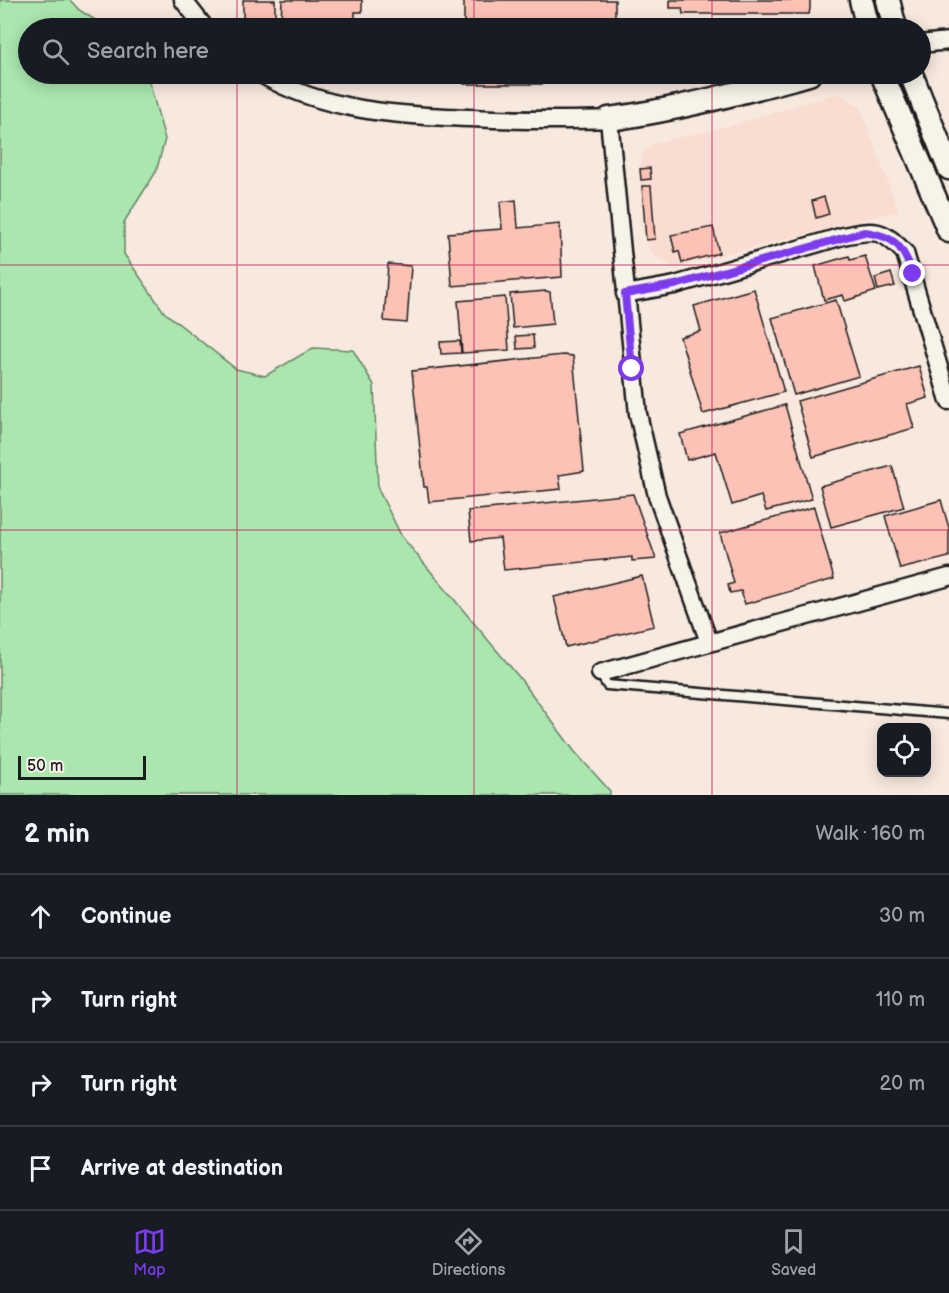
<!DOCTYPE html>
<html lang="en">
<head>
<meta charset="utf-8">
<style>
	body { margin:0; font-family:"Balsamiq Sans",sans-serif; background:#20242c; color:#f1f3f6 }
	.controls { position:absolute; right:18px; bottom:18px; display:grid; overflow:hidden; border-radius:12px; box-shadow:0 3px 15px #0003 }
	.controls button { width:54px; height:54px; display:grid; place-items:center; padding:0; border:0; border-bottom:2px solid #363941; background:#171b24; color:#f1f3f6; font:30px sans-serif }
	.scale { position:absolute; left:18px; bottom:15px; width:128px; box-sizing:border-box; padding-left:6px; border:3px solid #1c1c1c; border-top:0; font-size:16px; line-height:21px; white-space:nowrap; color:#1c1c1c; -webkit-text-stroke:4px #f7f3e8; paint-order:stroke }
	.stop { position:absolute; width:18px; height:18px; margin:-14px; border:4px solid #7c3aed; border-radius:50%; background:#fff }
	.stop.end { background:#7c3aed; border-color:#fff; box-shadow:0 2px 6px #0008 }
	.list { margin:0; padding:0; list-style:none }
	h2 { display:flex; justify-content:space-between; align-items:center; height:78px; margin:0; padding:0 24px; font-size:26px }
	h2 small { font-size:20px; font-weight:400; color:#9ea1a6 }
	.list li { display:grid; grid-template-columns:39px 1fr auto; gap:18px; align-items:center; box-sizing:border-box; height:84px; padding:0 24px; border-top:2px solid #363941 }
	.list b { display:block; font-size:22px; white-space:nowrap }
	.list em { font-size:20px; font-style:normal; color:#9ea1a6 }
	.icon { flex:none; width:33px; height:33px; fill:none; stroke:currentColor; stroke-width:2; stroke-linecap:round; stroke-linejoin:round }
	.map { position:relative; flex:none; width:949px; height:795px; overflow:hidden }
	.search { position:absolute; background:#171b24; box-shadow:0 3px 15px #0003; left:18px; right:18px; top:18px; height:66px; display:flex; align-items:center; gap:15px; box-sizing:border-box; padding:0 21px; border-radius:33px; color:#9ea1a6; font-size:22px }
	.sheet { height:414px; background:#171b24 }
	nav { display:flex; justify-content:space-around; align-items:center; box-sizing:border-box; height:84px; border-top:2px solid #363941; background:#171b24; font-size:16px; color:#9ea1a6 }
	nav a { display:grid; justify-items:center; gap:3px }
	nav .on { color:#7c3aed }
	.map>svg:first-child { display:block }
	.built { fill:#faddd2 }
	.green { fill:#aae7ae; stroke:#638265; stroke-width:1.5 }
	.building { fill:#fdc2b6; stroke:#1c1c1c; stroke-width:1.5 }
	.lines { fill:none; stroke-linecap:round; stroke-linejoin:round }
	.lane-casing { stroke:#1c1c1c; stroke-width:13 }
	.street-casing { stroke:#1c1c1c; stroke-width:21 }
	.secondary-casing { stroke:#1c1c1c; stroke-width:27 }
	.lane { stroke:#f7f3e8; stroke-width:8 }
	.street { stroke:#f7f3e8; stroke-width:16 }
	.secondary { stroke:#f7f3e8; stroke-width:22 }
	.route { stroke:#7c3aed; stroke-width:8 }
	.grid { fill:none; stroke:#c2185b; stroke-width:1.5; stroke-opacity:0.55 }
</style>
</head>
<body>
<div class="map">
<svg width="949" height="795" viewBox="0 0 949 795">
	<rect width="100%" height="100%" fill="#f8e9de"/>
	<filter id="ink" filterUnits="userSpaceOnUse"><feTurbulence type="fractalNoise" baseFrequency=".0167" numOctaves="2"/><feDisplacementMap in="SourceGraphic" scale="12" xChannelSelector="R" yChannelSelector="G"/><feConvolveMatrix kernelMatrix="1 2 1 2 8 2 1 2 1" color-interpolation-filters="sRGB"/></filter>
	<g filter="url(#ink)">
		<!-- built -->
		<path class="built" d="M 831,95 L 841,95 L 860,106 L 899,211 L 679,266 L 672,267 L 651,254 L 644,235 L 639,170 L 643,154 L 651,144 L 736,124 Z"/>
		<!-- green -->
		<path class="green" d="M 0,0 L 70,0 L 79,10 L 108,28 L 28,28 L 28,74 L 147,74 L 165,139 L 156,172 L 124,222 L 124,254 L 164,312 L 236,369 L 265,376 L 313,348 L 353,350 L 374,385 L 378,489 L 402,537 L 519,677 L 575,752 L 610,791 L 610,795 L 0,795 Z"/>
		<!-- building -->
		<path class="building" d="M 243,0 L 275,0 L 275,21 L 243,17 Z
			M 282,0 L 362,0 L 362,12 L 355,12 L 355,21 L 281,21 Z
			M 464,0 L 615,0 L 615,28 L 464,28 Z
			M 670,0 L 810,0 L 810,9 L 809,14 L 683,14 L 682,8 L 670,8 Z
			M 464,74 L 542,74 L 542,84 L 464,84 Z
			M 650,168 L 651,179 L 641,180 L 640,169 Z
			M 642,186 L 651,186 L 655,239 L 646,240 Z
			M 824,197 L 829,214 L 816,218 L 812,201 Z
			M 516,200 L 518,228 L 560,224 L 562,277 L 452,286 L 448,233 L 502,229 L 500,202 Z
			M 713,227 L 719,253 L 682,263 L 679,251 L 675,252 L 671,235 Z
			M 849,256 L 850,260 L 865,256 L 876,291 L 845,301 L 843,295 L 824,300 L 815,266 Z
			M 388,264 L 411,266 L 407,323 L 384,321 Z
			M 891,273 L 895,286 L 878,290 L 875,278 Z
			M 754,289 L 784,392 L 703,414 L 680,337 L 701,331 L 694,306 Z
			M 546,291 L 550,292 L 553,324 L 513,328 L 510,294 Z
			M 505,297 L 509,350 L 462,353 L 458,301 Z
			M 836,300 L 859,376 L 794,395 L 772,318 Z
			M 533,335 L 534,348 L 517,349 L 516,336 Z
			M 460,341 L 461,353 L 441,354 L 440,342 Z
			M 563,355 L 573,356 L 584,471 L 559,475 L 561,489 L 429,502 L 427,487 L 424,487 L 412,371 Z
			M 919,366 L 928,398 L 907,404 L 914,428 L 813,457 L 797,401 Z
			M 785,405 L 812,499 L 766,511 L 761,496 L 732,505 L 716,452 L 687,460 L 680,434 Z
			M 892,466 L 904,507 L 831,527 L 820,486 Z
			M 633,494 L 656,559 L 632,561 L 632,557 L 504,570 L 500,538 L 471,541 L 468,511 Z
			M 941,500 L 949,528 L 949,557 L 900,569 L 885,516 Z
			M 814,507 L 834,579 L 745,604 L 741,591 L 730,593 L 728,585 L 734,583 L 720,533 Z
			M 642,576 L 654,626 L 566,647 L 554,597 Z"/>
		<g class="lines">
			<!-- lane casing -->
			<g class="lane-casing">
				<path id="lane" d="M 600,673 L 607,685 L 949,714"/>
			</g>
			<!-- street casing -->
			<g class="street-casing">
				<path id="street" d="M 183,0 L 205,28
					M 920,44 L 949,41
					M 261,74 C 325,112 398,115 470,118 C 517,120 562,121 609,119 L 638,414 L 657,496 L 709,642
					M 625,294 L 675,285 L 843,236 C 876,229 882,229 905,253 L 949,401
					M 600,673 L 949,577"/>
			</g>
			<!-- secondary casing -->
			<g class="secondary-casing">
				<path id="secondary" d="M 861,0 L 868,28
					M 888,0 L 895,28
					M 882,74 L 949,231
					M 911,74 L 949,168
					M 609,119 C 677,110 742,92 809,74"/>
			</g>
			<!-- lane -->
			<use href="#lane" class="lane"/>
			<!-- street -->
			<use href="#street" class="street"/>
			<!-- secondary -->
			<use href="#secondary" class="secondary"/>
		</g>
	</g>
	<g class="lines" filter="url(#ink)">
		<!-- route -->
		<path class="route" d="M 632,369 L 625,294 L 675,285 L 864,232 C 895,236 902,245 913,274"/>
	</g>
	<!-- grid -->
	<path class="grid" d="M 237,0 L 237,28M 474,0 L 474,28M 712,0 L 712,28M 237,74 L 237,795M 474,74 L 474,795M 712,74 L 712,795M 0,265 L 949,265M 0,530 L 949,530"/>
</svg>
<div class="controls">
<button><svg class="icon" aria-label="locate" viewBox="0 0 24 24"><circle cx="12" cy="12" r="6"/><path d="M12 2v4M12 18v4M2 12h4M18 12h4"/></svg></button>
</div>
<div class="scale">50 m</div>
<div class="stop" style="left:632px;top:369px"></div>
<div class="stop end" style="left:913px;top:274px"></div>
<div class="search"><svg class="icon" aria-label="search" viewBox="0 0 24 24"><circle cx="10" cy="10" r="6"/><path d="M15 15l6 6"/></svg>Search here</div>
</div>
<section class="sheet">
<h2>2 min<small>Walk · 160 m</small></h2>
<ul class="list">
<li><svg class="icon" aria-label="ahead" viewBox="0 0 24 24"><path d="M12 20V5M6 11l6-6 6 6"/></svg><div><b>Continue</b></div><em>30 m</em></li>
<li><svg class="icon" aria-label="right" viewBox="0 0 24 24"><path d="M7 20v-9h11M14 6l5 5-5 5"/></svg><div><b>Turn right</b></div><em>110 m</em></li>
<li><svg class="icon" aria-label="right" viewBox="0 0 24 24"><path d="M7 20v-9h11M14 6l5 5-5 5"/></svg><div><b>Turn right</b></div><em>20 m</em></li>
<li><svg class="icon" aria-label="arrive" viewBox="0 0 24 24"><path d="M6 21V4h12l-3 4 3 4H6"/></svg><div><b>Arrive at destination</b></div></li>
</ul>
</section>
<nav>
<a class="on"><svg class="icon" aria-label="map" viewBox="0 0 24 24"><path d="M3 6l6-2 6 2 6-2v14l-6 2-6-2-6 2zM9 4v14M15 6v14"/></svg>Map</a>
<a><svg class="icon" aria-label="directions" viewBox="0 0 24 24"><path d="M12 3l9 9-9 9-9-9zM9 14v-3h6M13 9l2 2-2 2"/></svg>Directions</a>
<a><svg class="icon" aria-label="saved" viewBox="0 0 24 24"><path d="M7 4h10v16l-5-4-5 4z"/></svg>Saved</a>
</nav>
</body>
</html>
